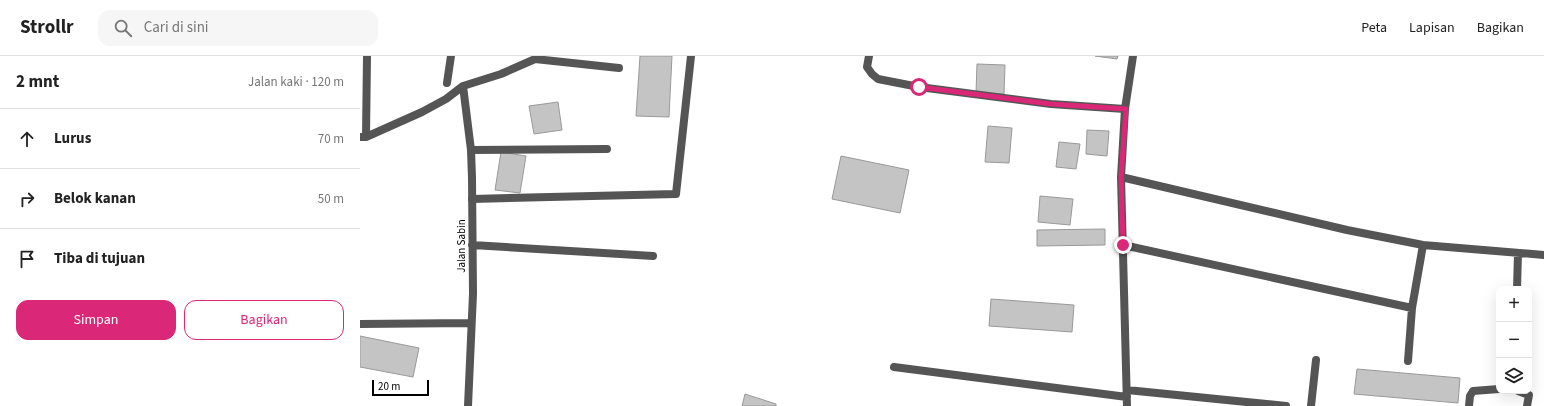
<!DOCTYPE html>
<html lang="id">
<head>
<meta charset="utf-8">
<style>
	body { margin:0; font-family:"Source Sans 3",sans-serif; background:#f6f6f6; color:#222 }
	.controls { position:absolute; right:12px; bottom:12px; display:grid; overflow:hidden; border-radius:8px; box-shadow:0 4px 16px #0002 }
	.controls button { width:36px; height:36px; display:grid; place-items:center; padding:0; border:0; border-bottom:1px solid #e0e0e0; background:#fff; color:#222; font:20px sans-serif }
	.scale { position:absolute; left:12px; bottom:10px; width:57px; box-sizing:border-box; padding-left:4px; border:2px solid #000; border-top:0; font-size:11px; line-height:14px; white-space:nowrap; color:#000; -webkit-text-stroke:3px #fff; paint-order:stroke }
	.stop { position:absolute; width:12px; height:12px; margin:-9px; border:3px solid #db2777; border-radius:50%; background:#fff }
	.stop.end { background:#db2777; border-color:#fff; box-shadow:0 1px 4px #0008 }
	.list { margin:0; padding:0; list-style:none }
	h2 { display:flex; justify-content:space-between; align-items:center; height:52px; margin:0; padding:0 16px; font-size:17px }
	h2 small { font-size:13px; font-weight:400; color:#767676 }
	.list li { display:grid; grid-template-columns:26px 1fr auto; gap:12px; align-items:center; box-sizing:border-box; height:60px; padding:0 16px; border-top:1px solid #e0e0e0 }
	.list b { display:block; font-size:15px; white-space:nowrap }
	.list em { font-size:13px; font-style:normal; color:#767676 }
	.actions { display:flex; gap:8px; padding:12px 16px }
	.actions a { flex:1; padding:9px 0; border:1px solid #db2777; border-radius:12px; text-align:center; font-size:14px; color:#db2777 }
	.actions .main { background:#db2777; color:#fff }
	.icon { flex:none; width:22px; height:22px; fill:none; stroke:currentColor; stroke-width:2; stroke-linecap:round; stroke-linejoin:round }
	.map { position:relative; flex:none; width:1184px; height:350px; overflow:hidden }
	header { display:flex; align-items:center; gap:24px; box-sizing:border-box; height:56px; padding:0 20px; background:#fff; border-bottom:1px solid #e0e0e0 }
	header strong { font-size:19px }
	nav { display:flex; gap:22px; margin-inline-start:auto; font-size:14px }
	.search { width:280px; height:36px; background:#f6f6f6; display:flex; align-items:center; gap:10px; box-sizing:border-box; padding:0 14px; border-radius:12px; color:#767676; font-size:15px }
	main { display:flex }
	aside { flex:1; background:#fff }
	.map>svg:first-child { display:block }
	.building { fill:#c4c4c4; stroke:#999 }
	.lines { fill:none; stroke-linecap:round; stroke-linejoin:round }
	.service { stroke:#555; stroke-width:8 }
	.minor { stroke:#555; stroke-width:8 }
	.route { stroke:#db2777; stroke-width:5 }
	.labels { text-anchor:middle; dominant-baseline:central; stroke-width:3; stroke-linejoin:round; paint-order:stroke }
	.street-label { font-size:11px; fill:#000; stroke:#fff }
</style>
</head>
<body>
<header>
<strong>Strollr</strong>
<div class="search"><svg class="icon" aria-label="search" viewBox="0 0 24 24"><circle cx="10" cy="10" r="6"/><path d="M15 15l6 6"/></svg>Cari di sini</div>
<nav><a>Peta</a><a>Lapisan</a><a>Bagikan</a></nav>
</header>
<main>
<aside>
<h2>2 mnt<small>Jalan kaki · 120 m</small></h2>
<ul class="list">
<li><svg class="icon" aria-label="ahead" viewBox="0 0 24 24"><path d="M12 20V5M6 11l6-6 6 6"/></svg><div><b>Lurus</b></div><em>70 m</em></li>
<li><svg class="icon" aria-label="right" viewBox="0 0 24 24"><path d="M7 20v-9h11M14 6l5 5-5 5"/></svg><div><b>Belok kanan</b></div><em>50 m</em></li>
<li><svg class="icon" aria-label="arrive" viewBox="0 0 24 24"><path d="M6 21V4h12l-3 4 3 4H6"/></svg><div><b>Tiba di tujuan</b></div></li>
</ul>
<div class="actions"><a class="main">Simpan</a><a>Bagikan</a></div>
</aside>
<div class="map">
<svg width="1184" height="350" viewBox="0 0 1184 350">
	<rect width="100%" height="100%" fill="#fff"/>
	<!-- building -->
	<path class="building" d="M 280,0 L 312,0 L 309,61 L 276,60 Z
		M 735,0 L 758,0 L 757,3 Z
		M 617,8 L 645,9 L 644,38 L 616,37 Z
		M 198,46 L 202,74 L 174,78 L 169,50 Z
		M 628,70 L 652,72 L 649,107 L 625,106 Z
		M 727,74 L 749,75 L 747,100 L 726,98 Z
		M 699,86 L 720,88 L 716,113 L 696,111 Z
		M 141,96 L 166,100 L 160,137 L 135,134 Z
		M 481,100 L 549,114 L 540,157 L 472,143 Z
		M 680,140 L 713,143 L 710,169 L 678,166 Z
		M 745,173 L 745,189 L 677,190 L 677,174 Z
		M 631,243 L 714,249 L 712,276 L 629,270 Z
		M 0,280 L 59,292 L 53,321 L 0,311 Z
		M 997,313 L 1100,322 L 1098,347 L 994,338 Z
		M 385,338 L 416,348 L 416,350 L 382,350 Z"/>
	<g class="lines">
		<!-- service -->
		<path class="service" d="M 112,143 L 316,138 L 331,0"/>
		<!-- minor -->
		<path class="minor" d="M 509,0 L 507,11 L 512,18 L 518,23 L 559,31 L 691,48 L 765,53
			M 175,3 L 259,12
			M 87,27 L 91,0
			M 103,30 L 111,94 L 112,122 L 113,238 L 108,350
			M 0,81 L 6,81 L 62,56 L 86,43 L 103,30 L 141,18 L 175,3 L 177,0
			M 6,81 L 7,0
			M 111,94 L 247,93
			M 761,121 L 987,174 L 1063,189 L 1184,199
			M 112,189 L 293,200
			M 763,189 L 1052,252 L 1063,189
			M 1157,233 L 1158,197
			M 0,268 L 111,267
			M 1048,305 L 1052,252
			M 534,311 L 767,341
			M 767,334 L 926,350
			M 1158,335 L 1169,339 L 1167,350
			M 767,350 L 761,121 L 765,53 L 773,0
			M 951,350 L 956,304
			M 1109,350 L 1110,340 L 1113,335 L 1139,333"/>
	</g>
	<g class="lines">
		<!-- route -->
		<path class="route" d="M 559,31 L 691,48 L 766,53 L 761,121 L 763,189"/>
	</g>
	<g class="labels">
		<!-- street labels -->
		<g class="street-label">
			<text transform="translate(101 190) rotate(-90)">Jalan Sabin</text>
		</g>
	</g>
</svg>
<div class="controls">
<button>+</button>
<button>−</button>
<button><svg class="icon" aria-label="layers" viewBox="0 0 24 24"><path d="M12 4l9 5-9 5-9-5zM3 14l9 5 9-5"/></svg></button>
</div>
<div class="scale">20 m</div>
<div class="stop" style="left:559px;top:31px"></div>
<div class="stop end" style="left:763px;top:189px"></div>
</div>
</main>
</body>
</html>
